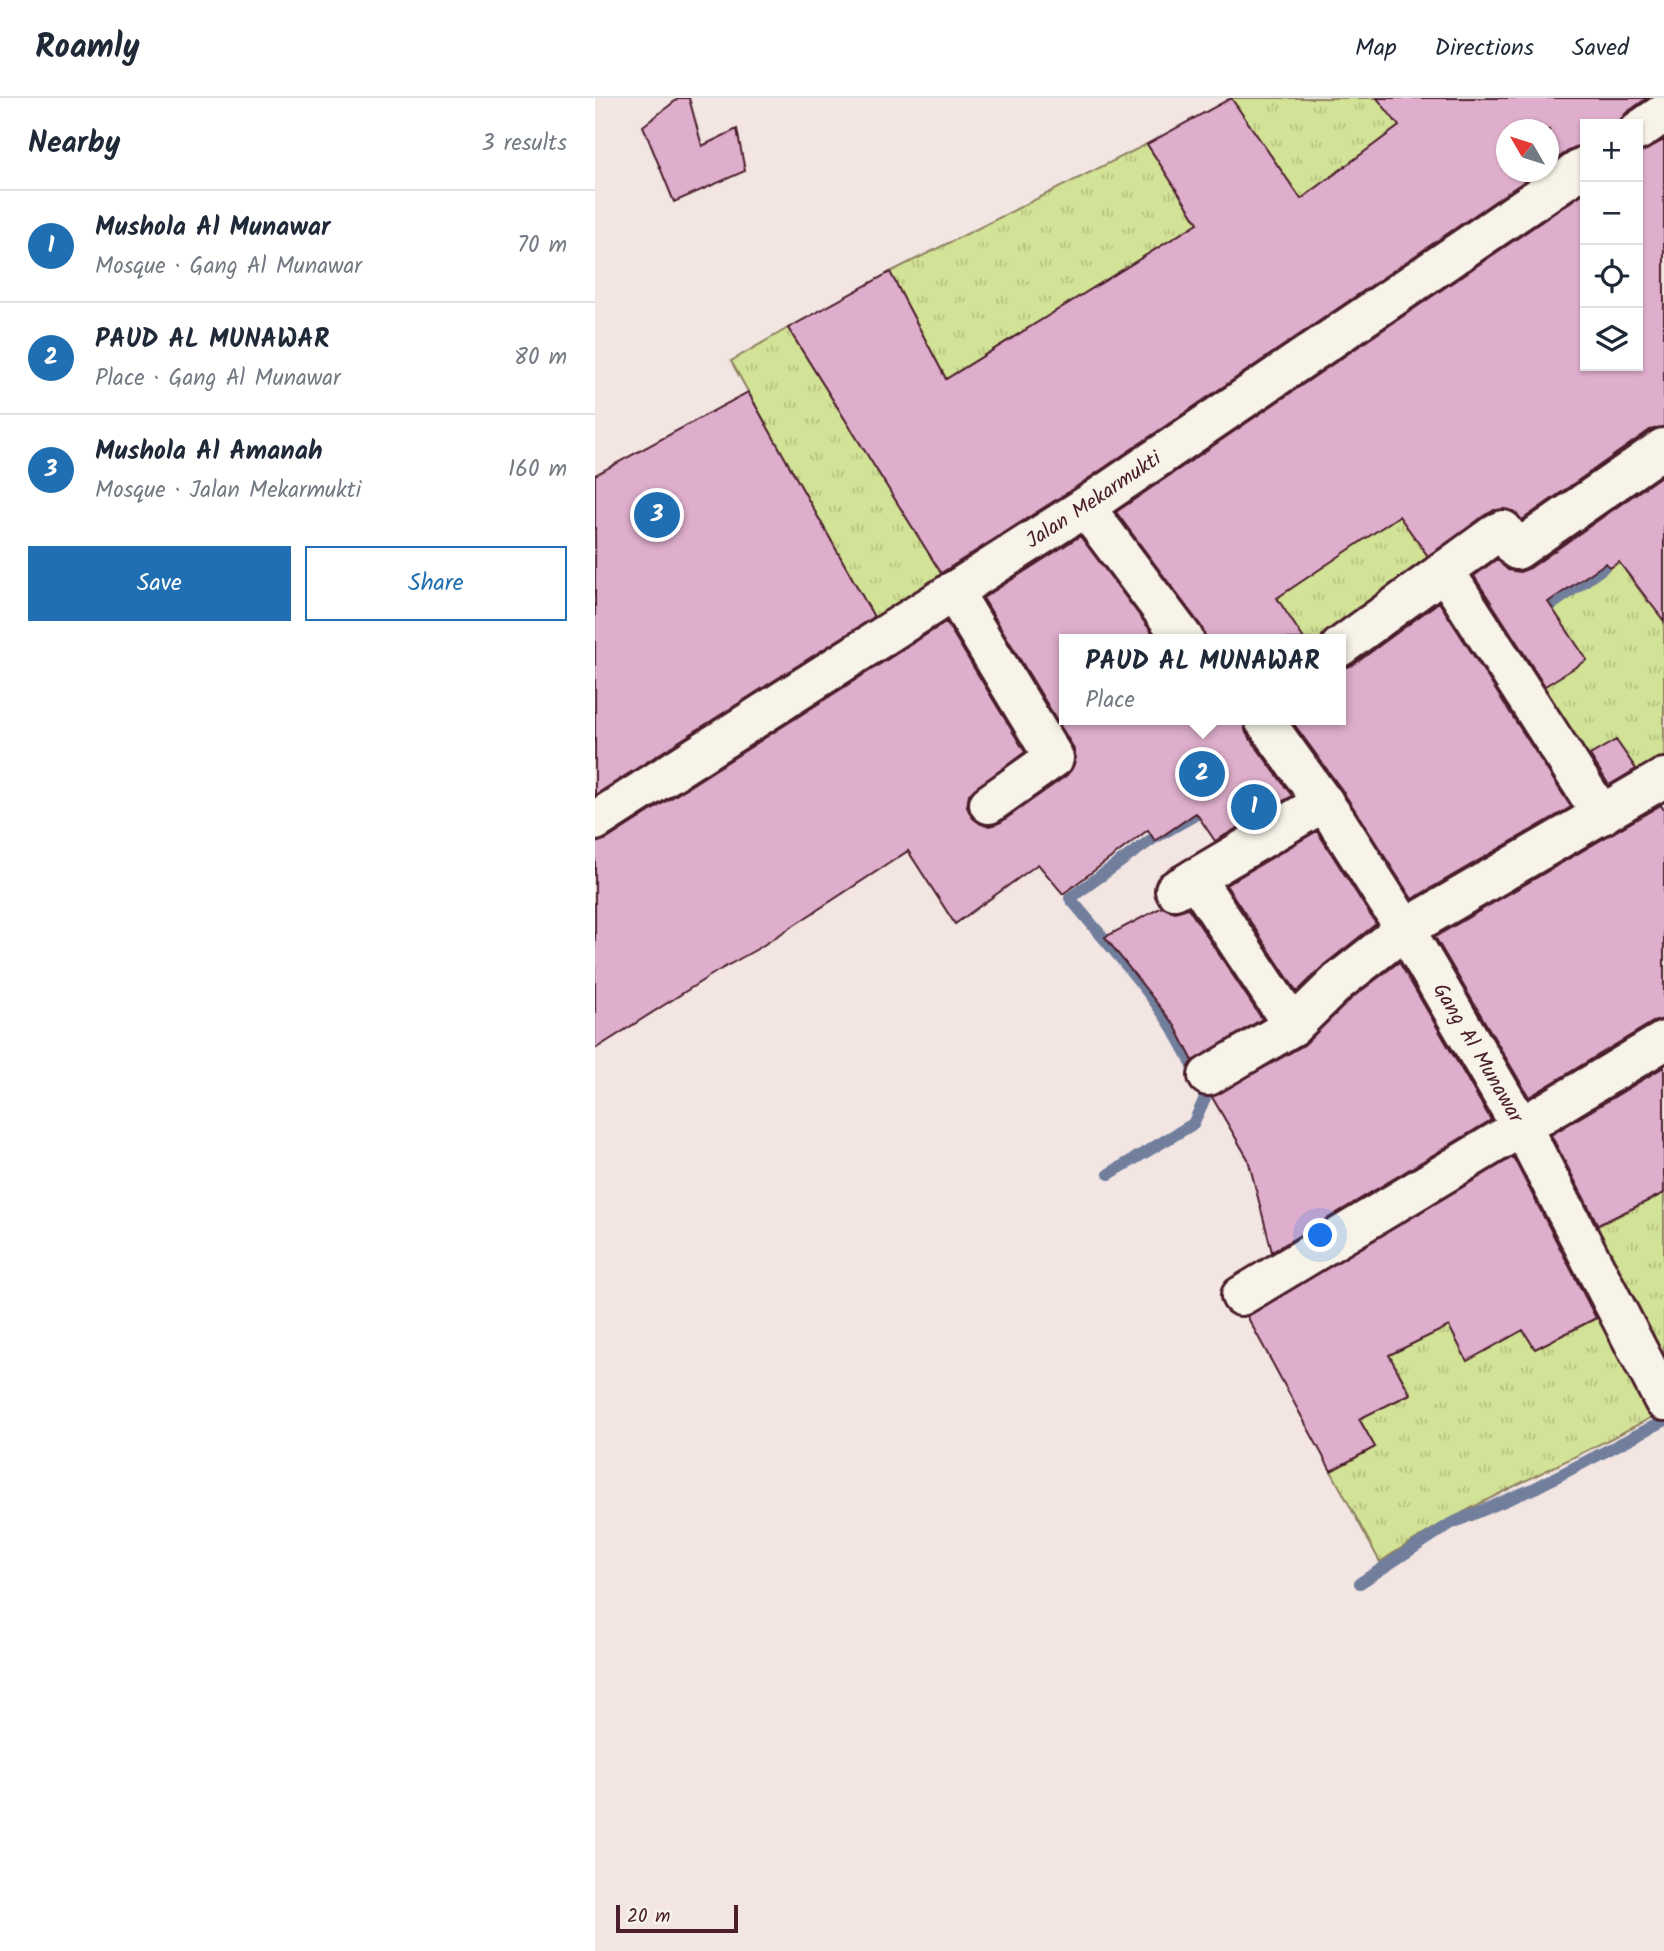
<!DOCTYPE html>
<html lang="en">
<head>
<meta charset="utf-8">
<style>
	body { margin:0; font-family:Kalam,sans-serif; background:#f2f2f3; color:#1f2937 }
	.controls { position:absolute; right:21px; top:21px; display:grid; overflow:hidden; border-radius:0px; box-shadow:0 2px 5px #0004 }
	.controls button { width:63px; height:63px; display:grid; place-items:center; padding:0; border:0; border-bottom:2px solid #e0e1e3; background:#fff; color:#1f2937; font:35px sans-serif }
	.compass { position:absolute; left:901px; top:21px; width:63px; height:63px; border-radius:50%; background:#fff; box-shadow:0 2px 5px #0004; rotate:309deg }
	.scale { position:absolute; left:21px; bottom:18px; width:122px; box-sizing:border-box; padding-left:7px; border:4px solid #4a1f2b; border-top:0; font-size:19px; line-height:24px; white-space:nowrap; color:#4a1f2b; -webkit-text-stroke:5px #f7f3e8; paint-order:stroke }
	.you { position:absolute; left:726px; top:1138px; width:24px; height:24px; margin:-18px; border:5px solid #fff; border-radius:50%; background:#1a73e8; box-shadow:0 0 0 10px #1a73e833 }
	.badge { display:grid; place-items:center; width:46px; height:46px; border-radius:50%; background:#1f6fb2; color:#fff; font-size:23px; font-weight:700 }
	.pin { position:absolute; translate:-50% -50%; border:4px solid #fff; box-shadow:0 2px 7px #0006 }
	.popup { position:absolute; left:464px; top:536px; width:287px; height:91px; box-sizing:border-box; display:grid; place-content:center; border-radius:0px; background:#fff; filter:drop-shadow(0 2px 5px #0005); font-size:23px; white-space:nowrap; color:#747a83 }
	.popup b { font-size:26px; color:#1f2937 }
	.popup::after { content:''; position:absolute; left:50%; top:100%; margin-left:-14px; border:14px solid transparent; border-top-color:#fff }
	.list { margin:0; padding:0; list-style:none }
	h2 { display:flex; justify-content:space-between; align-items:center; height:91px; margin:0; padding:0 28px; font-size:30px }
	h2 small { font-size:23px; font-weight:400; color:#747a83 }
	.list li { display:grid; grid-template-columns:46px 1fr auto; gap:21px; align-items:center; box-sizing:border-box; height:112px; padding:0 28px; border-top:2px solid #e0e1e3 }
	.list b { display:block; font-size:26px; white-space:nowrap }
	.list p { margin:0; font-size:23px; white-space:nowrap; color:#747a83 }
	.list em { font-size:23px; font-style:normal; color:#747a83 }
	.actions { display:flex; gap:14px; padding:21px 28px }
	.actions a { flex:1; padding:16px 0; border:2px solid #1f6fb2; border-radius:0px; text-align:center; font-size:24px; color:#1f6fb2 }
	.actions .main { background:#1f6fb2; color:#fff }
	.icon { flex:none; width:38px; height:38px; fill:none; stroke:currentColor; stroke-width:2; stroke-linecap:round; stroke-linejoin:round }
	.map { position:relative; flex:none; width:1069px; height:1853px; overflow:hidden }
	header { display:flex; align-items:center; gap:42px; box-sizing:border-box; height:98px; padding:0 35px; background:#fff; border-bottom:2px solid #e0e1e3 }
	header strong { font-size:33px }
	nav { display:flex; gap:38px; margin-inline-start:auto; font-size:24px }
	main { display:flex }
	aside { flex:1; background:#fff }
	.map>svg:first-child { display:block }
	.grass { fill:url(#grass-tufts); stroke:#8e8060; stroke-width:2 }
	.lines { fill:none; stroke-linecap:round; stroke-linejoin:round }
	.stream { stroke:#717e9c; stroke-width:12 }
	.building { fill:#dfaecc; stroke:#4a1f2b; stroke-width:2 }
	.minor-casing { stroke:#4a1f2b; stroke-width:44 }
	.minor { stroke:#f7f3e8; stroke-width:38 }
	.labels { text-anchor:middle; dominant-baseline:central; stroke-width:6; stroke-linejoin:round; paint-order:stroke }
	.street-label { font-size:21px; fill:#4a1f2b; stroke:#f7f3e8 }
</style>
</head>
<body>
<header>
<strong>Roamly</strong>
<nav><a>Map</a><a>Directions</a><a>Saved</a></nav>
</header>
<main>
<aside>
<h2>Nearby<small>3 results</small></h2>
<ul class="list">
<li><span class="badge">1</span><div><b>Mushola Al Munawar</b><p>Mosque · Gang Al Munawar</p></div><em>70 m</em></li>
<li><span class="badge">2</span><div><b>PAUD AL MUNAWAR</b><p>Place · Gang Al Munawar</p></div><em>80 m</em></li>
<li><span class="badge">3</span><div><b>Mushola Al Amanah</b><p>Mosque · Jalan Mekarmukti</p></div><em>160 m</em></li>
</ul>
<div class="actions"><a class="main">Save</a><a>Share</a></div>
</aside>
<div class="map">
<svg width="1069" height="1853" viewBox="0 0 1069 1853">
	<defs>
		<pattern id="grass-tufts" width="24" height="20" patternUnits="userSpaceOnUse" patternTransform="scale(1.75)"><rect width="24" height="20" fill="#d2e296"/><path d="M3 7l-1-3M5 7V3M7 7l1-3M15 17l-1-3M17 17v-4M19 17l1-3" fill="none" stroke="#b6c181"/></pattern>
	</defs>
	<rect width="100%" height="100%" fill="#f2e5e2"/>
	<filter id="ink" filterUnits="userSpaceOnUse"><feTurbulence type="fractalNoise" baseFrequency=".0143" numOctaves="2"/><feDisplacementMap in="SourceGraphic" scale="14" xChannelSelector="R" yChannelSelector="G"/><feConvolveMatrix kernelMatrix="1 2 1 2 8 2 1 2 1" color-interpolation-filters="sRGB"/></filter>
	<g filter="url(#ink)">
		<!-- grass -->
		<path class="grass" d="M 636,0 L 782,0 L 806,30 L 706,101 Z
			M 552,46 L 603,125 L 351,281 L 295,174 Z
			M 193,230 L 352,484 L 285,530 L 136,263 Z
			M 804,418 L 843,472 L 745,541 L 699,541 L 671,507 Z
			M 1024,464 L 1053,504 L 1069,494 L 1069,669 L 1049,682 L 1021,642 L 981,665 L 940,593 L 991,562 L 957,510 Z
			M 1069,1095 L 1069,1284 L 991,1134 Z
			M 1014,1214 L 1068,1313 C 974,1365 874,1404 785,1464 L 736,1373 L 780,1349 L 764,1320 L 816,1296 L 794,1257 L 854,1228 L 872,1263 L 928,1232 L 940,1251 Z"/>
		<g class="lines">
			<!-- stream -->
			<path class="stream" d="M 944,516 L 1008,470 L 951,386
				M 514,1076 L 598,1026 L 610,1000 C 587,922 525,862 475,800 L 556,742 L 616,708
				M 765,1485 L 855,1426 L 940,1390 L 1069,1323"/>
		</g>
		<!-- building -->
		<path class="building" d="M 84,0 L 94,0 L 107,48 L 142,31 L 150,73 L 79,104 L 48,28 Z
			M 636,0 L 706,101 L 804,28 L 782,0 L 1052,0 L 1031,15 L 1023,26 L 990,26 L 990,46 L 978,50 L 954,66 L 954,32 L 912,32 L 912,74 L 943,74 L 478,391 L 346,475 L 193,230 L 295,174 L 351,281 L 603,125 L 552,46 Z
			M 1069,42 L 1069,329 L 1055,332 L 927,422 L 918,413 L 899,412 L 833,458 L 804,418 L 682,500 L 709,541 L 610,541 L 606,528 L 521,414 L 990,94 L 990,268 L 1043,268 L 1043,55 Z
			M 153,294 L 279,519 L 0,697 L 0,377 Z
			M 1069,376 L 1069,523 L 1024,464 L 1015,470 L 1011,465 L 953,504 L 992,562 L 950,588 L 879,478 L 902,461 L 913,472 L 925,474 L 935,470 Z
			M 485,438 L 562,541 L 469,541 L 469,622 L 648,622 L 651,635 L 697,698 L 620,743 L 601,715 L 560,743 L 553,732 L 468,796 L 443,766 L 360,826 L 313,753 L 164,850 L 121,874 L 0,951 L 0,745 L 12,741 L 351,524 L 430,654 L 374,696 L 372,709 L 377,719 L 386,726 L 395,728 L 406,724 L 472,677 L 481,660 L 478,649 L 388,500 Z
			M 844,504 L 976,709 L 817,801 L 747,692 L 696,622 L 745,622 L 745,571 L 758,567 Z
			M 1021,642 L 1041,671 L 1014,687 L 995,657 Z
			M 1066,707 L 1069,712 L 1069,921 L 1058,924 L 934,999 L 840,839 Z
			M 722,733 L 781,826 L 730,866 L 702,894 L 631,787 Z
			M 567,809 L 580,814 L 593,810 L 667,921 L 598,963 L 580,928 L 510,839 Z
			M 804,864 L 896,1022 L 677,1154 L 653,1061 L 617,999 L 709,947 L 758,899 Z
			M 1069,969 L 1069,1095 L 1003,1127 L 956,1037 Z
			M 918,1059 L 1001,1220 L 940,1251 L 928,1232 L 872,1263 L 854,1228 L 794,1257 L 815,1296 L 764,1321 L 780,1349 L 736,1373 L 652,1218 Z"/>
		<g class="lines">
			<!-- minor casing -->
			<g class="minor-casing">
				<g id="minor">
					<path d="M 1043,33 L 1069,15"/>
					<path d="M 490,409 L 589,541"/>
					<path d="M 849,472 L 1007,717"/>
					<path d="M 358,493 L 459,660 L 394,706"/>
					<path d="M 745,549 L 901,435 L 908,432 L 922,452 L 1068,350"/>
					<path id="s1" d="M 669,622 L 741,722 L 810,831 L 936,1046 L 1069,1303"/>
					<path id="s2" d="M 0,723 L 490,409 L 990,68"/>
					<path d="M 600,780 L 698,928"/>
					<path d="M 580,792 L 729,704"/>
					<path d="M 613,978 L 698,928 L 744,883 L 810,831 L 1069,680"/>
					<path d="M 646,1198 L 1069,943"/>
				</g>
			</g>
			<!-- minor -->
			<use href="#minor" class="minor"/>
		</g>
	</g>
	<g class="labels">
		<!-- street labels -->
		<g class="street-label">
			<text stroke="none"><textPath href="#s2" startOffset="593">Jalan Mekarmukti</textPath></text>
			<text stroke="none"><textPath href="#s1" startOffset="396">Gang Al Munawar</textPath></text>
		</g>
	</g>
</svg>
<div class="controls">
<button>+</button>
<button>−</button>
<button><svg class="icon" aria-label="locate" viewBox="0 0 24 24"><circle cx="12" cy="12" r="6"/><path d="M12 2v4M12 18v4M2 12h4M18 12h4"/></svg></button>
<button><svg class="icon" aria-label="layers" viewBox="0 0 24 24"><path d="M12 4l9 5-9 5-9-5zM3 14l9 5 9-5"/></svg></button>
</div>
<svg class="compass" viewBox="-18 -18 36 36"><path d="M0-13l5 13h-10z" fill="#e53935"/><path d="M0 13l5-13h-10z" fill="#747a83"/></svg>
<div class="scale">20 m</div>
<div class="you"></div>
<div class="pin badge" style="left:659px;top:709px">1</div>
<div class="pin badge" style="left:607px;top:676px">2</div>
<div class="popup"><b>PAUD AL MUNAWAR</b>Place</div>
<div class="pin badge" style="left:62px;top:417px">3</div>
</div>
</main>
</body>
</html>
